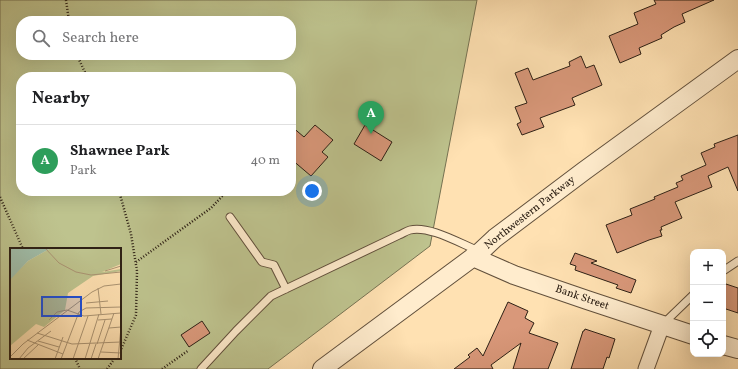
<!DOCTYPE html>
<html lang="en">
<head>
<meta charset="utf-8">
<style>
	body { margin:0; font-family:Vollkorn,serif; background:#f6f6f6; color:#202124 }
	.controls { position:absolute; right:12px; bottom:12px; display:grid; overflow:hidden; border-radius:8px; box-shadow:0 4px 16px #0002 }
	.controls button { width:36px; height:36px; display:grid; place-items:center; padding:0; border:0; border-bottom:1px solid #e0e0e0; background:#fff; color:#202124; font:20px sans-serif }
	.you { position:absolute; left:312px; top:191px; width:14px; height:14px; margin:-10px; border:3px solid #fff; border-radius:50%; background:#1a73e8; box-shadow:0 0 0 6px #1a73e833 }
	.badge { display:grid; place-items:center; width:26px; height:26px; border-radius:50%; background:#2563eb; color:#fff; font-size:13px; font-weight:700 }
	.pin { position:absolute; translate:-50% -33px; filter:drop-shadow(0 1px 2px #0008) }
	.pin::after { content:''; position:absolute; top:21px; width:14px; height:12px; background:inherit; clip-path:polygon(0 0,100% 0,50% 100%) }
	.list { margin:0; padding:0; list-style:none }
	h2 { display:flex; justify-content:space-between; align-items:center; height:52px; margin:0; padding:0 16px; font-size:17px }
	h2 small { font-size:13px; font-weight:400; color:#757577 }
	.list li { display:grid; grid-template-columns:26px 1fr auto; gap:12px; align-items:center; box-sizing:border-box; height:72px; padding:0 16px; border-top:1px solid #e0e0e0 }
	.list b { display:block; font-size:15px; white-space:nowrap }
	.list p { margin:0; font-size:13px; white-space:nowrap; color:#757577 }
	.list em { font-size:13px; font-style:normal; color:#757577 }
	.icon { flex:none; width:22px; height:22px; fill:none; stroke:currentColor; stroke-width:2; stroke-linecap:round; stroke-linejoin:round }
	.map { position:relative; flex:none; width:738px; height:369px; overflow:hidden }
	.search { position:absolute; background:#fff; box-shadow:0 4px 16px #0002; left:16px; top:16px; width:280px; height:44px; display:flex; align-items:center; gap:10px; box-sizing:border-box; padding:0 14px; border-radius:16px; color:#757577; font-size:15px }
	.panel { position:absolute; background:#fff; box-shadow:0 4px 16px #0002; left:16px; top:72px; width:280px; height:124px; border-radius:16px }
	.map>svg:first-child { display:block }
	.green { fill:#bec38e; stroke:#767252; fill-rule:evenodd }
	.building { fill:#d9987a; stroke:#2d2015 }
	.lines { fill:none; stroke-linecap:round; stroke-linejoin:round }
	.service-casing { stroke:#62503c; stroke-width:9 }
	.minor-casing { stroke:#62503c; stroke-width:17 }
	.tertiary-casing { stroke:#62503c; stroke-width:20 }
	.path { stroke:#2d2015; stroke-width:2.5; stroke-dasharray:1 2; stroke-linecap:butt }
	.service { stroke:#ffeccd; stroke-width:7 }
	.minor { stroke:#ffeccd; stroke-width:15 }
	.tertiary { stroke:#ffeccd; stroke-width:18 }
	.labels { text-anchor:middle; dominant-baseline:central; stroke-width:4; stroke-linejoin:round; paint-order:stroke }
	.street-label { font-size:11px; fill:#2d2015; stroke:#ffeccd }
	.inset-road { fill:none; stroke:#ab9473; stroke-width:1 }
	.view { fill:#1d4ed8; fill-opacity:0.15; stroke:#1d4ed8; stroke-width:2 }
	.inset-edge { fill:none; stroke:#2d2015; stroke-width:2 }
</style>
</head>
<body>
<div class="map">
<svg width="738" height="369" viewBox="0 0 738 369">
	<rect width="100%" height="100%" fill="#ffe1b2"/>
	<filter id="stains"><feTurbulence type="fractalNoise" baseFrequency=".005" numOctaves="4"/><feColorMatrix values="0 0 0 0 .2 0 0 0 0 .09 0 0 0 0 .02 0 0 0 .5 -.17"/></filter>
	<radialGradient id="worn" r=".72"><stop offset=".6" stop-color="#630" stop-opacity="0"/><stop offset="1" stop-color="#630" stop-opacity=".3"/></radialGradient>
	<!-- green -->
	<path class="green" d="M 0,0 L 477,0 L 430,246 L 268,369 L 0,369 ZM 21,21 L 291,21 L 291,55 L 21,55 ZM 21,77 L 291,77 L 291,191 L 21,191 ZM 11,249 L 120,249 L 120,358 L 11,358 Z"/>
	<!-- building -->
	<path class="building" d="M 654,0 L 714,0 L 682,14 L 685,22 L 674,27 L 661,35 L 662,38 L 639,48 L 641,54 L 620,63 L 609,36 L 638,24 L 634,13 L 656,4 Z
		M 581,56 L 586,68 L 594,65 L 602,85 L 572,98 L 575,105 L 540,118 L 544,127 L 522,135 L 517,124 L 521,122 L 515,107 L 527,103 L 515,73 L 528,68 L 533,80 L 570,66 L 569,62 Z
		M 315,125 L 333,140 L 322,152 L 328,157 L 311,176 L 291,159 L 291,126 L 304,137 Z
		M 365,125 L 392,142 L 381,161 L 354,144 Z
		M 738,135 L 738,191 L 728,167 L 708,176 L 712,187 L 675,202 L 682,218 L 661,227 L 662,230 L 660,230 L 662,236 L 649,240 L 617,253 L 606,225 L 632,215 L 630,209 L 655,199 L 654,197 L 678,187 L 676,183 L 683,180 L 681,176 L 706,165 L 701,153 L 715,147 L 714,144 Z
		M 575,253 L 597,261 L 591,263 L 636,280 L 631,293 L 616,288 L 618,285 L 575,270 L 576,266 L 570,264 Z
		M 726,284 L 738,288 L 738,313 L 723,308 L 723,291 Z
		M 508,302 L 528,311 L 525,318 L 534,323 L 529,333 L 558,343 L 548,369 L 513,369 L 521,343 L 491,365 L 493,369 L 454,369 L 470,357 L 468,355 L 477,348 L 483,356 Z
		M 202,321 L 210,333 L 189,347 L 181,335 Z
		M 585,329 L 615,339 L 609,358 L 607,357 L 603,369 L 571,369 L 583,331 L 584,331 Z"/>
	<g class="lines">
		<!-- service casing -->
		<g class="service-casing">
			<path id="service" d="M 230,217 L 262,262 L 274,265 L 286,289
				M 723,271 L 738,261
				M 663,324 L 693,295
				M 201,369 L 236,331 L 271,296 L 399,235 C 402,234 406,231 410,230 C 429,225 461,244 479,251"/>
		</g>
		<!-- minor casing -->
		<g class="minor-casing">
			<path id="minor" d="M 646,369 L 662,325"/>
		</g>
		<!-- tertiary casing -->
		<g class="tertiary-casing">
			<path id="tertiary" d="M 473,257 L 514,275 L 587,300 L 693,335
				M 723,345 L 738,349
				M 322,369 L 480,252 L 495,238 L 584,171 L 738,59"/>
		</g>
		<!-- path -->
		<path class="path" d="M 66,0 L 69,21
			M 77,55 L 87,77
			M 119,191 L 131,234 L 137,271 L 136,315 L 120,352
			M 0,197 L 23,249
			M 136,262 L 211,208 L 227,191
			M 75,358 L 80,369
			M 107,369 L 115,358
			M 162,369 L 189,350"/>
		<!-- service -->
		<use href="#service" class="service"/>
		<!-- minor -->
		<use href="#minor" class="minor"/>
		<!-- tertiary -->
		<use href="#tertiary" class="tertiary"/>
	</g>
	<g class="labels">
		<!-- street labels -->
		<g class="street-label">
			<text transform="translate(530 213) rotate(-38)">Northwestern Parkway</text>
			<text transform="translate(582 298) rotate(19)">Bank Street</text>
		</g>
	</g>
	<!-- overview -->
	<g transform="translate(10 248)">
		<rect width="111" height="111" fill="#ffe1b2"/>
		<path d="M 41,0 L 111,0 L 111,16 L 92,24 L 111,21 L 111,23 L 83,28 L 58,45 L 55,62 L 34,79 L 26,76 L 0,98 L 0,31 L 18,13 Z" fill="#bec38e"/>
		<path d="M 0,0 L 41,0 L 18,13 L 0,32 Z" fill="#a0beaa"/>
		<path class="inset-road" d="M 35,0 L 49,15 L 66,24 L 81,27 L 111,24M 95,23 L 111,18M 88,40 L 91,66M 76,55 L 98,53M 57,62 L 74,68 L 111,65M 39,72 L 47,64 L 57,62M 88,72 L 102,71M 99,80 L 111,79 L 108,111M 27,85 L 62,96 L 111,94M 17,92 L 53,106M 28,93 L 49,99M 87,96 L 95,72M 91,104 L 111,105M 0,109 L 13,96 L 82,44 L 94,38 L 111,36M 9,111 L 18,100 L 41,83M 13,111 L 28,97M 45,111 L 53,89M 51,111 L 69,64 L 76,60 L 111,59M 63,111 L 78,68M 75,111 L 89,66M 81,111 L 86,96M 88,111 L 104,65"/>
		<path class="view" d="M 32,49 L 71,49 L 71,68 L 32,68 Z"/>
		<rect width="111" height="111" class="inset-edge"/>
	</g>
	<rect width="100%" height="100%" filter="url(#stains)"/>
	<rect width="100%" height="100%" fill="url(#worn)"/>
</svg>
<div class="controls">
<button>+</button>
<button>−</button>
<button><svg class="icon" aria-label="locate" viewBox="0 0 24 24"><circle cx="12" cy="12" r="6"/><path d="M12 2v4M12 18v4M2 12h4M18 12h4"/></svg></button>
</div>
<div class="you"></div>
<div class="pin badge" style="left:371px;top:134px;background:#2e9e5b">A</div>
<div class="search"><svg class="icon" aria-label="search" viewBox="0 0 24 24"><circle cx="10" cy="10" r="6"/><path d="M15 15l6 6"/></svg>Search here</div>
<section class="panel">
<h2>Nearby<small></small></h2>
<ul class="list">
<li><span class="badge" style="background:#2e9e5b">A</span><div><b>Shawnee Park</b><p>Park</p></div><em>40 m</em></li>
</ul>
</section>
</div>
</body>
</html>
